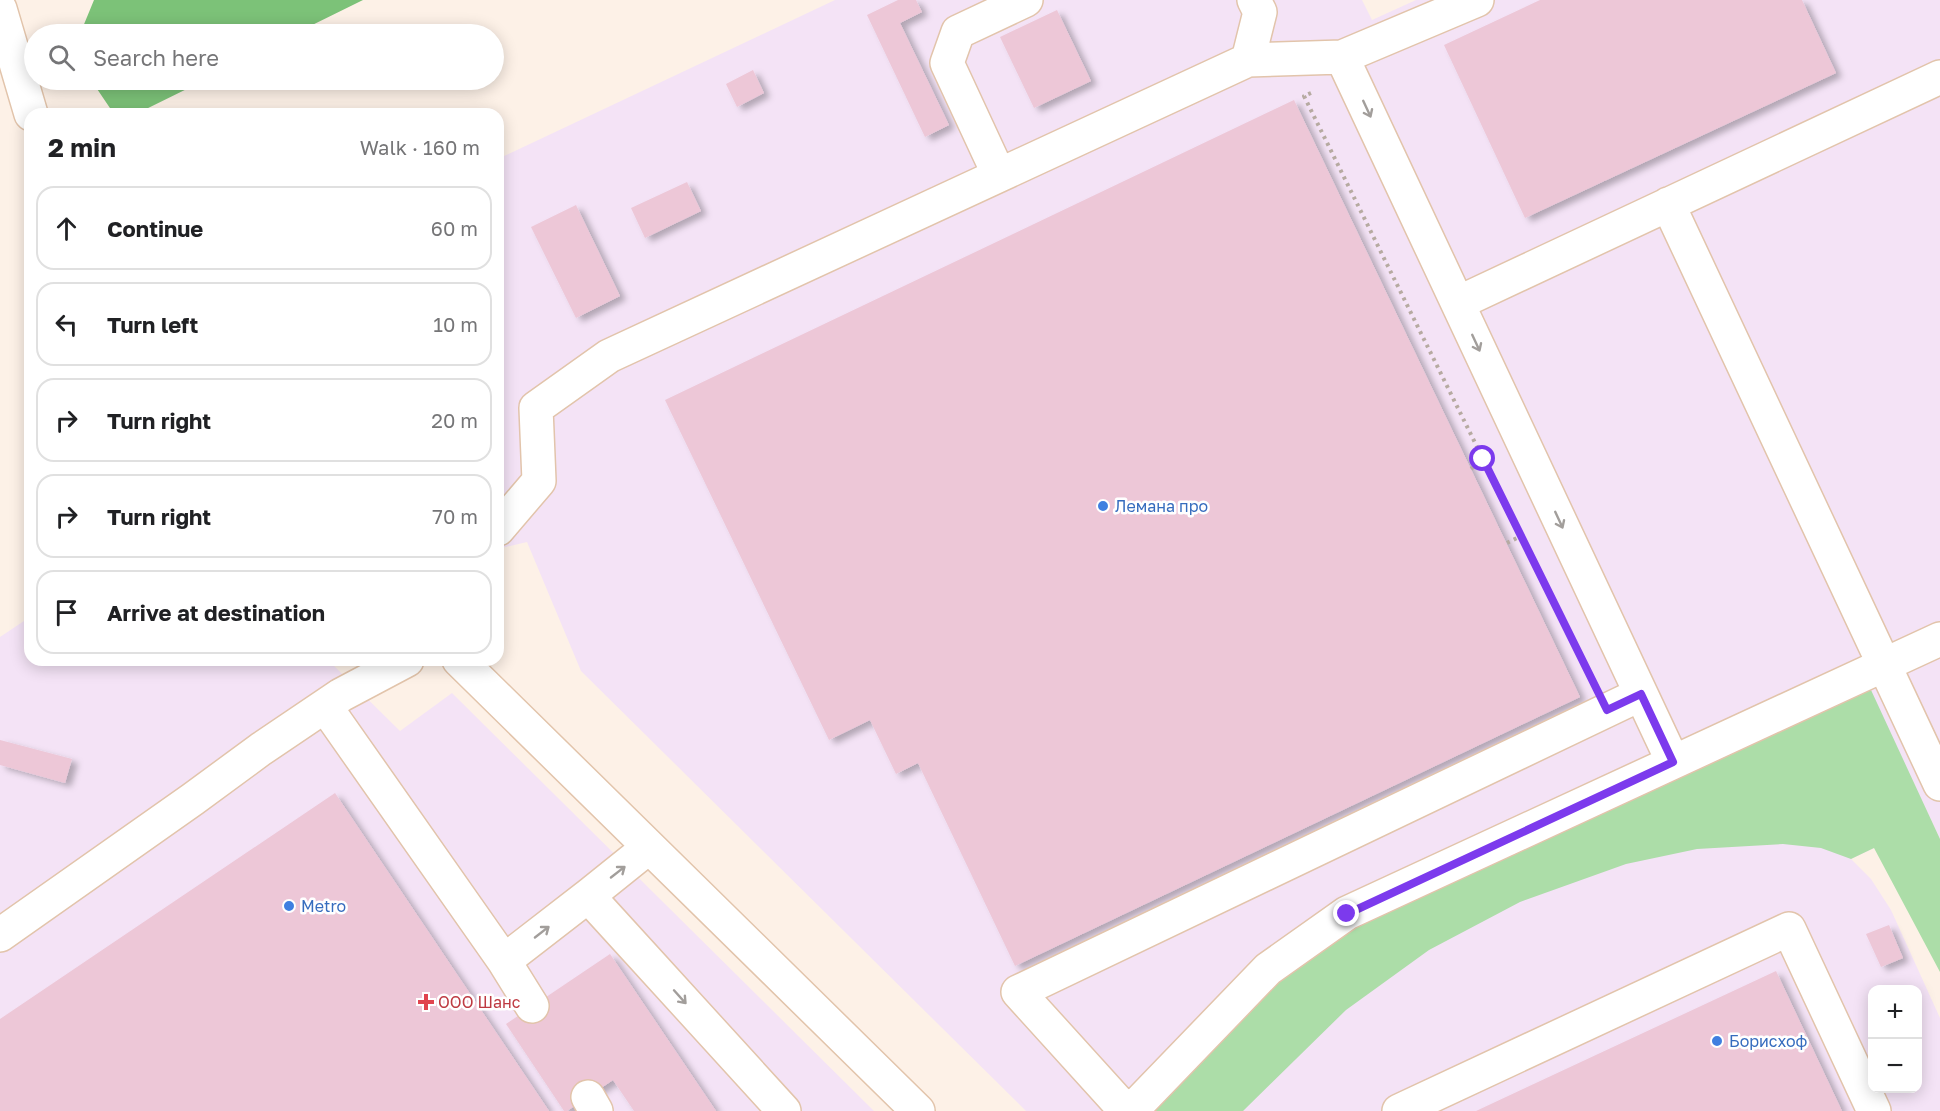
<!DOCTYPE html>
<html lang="en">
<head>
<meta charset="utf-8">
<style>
	body { margin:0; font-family:"Golos Text",sans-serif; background:#f2f2f2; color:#202124 }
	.controls { position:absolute; right:18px; bottom:18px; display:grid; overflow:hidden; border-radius:12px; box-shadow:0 3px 15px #0003 }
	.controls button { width:54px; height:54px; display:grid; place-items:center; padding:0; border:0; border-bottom:2px solid #e0e0e0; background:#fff; color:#202124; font:30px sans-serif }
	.stop { position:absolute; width:18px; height:18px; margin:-14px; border:4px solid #7c3aed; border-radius:50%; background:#fff }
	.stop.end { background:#7c3aed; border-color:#fff; box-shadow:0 2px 6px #0008 }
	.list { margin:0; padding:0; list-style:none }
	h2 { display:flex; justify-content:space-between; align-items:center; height:78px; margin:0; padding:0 24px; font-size:26px }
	h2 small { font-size:20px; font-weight:400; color:#757577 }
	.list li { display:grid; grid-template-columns:39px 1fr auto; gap:18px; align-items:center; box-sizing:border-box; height:84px; margin:0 12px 12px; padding:0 12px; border:2px solid #e0e0e0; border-radius:18px }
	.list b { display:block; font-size:22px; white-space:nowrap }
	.list em { font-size:20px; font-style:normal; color:#757577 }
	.icon { flex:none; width:33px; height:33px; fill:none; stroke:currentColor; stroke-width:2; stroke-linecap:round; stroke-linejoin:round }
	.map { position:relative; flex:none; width:1940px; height:1111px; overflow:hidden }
	.search { position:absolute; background:#fff; box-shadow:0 3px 15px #0003; left:24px; top:24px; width:480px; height:66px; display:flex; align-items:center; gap:15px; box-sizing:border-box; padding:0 21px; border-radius:33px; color:#757577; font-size:22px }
	.panel { position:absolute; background:#fff; box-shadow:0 3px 15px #0003; left:24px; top:108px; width:480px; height:558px; border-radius:18px }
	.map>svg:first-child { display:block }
	.commercial { fill:#f4e3f6; fill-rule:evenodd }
	.green { fill:#acdda8 }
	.forest { fill:#7cc278 }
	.building { fill:#edc7d7; filter:url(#shadow) }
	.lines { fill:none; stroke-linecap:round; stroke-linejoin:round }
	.minor-casing { stroke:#e2c4ab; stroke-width:36 }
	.path { stroke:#b6aaa1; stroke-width:4; stroke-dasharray:3 4.5; stroke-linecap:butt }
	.minor { stroke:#fff; stroke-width:33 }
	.oneway { stroke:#a29e9b }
	.route { stroke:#7c3aed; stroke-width:8 }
	.shop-dot { fill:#3f7fe0; stroke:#fff; stroke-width:2 }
	.health-dot { fill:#e0444e; stroke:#fff; stroke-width:2 }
	.labels { text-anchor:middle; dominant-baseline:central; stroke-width:5; stroke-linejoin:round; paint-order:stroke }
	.shop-label { font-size:16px; fill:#366cbe; stroke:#fff; text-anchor:start }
	.health-label { font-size:16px; fill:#be3a42; stroke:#fff; text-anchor:start }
</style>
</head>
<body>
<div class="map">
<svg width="1940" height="1111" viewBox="0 0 1940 1111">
	<defs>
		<filter id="shadow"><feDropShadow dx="6" dy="4" stdDeviation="3" flood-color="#0004"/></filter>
	</defs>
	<rect width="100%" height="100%" fill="#fdf1e7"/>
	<!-- commercial -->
	<path class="commercial" d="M 835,0 L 1362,0 L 1372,20 L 1416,0 L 1940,0 L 1940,839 L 1884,720 L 1874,848 L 1851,859 L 1871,879 L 1891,910 L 1940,1018 L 1940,1111 L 1026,1111 L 581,671 L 527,542 L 501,548 L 498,545 L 498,232 L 501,230 L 498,221 L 498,159 ZM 1872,990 L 1918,990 L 1918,1088 L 1872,1088 Z
		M 30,617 L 30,660 L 328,660 L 400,731 L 452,693 L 874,1111 L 0,1111 L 0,637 Z"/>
	<!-- green -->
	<path class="green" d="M 1871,690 L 1940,839 L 1940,972 L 1874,848 L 1851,859 L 1821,848 L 1783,844 L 1697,849 L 1626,864 L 1520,902 L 1429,950 L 1346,1010 L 1243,1111 L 1154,1111 L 1275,981 L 1354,925 Z"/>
	<!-- forest -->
	<path class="forest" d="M 94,0 L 363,0 L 294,34 L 80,34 Z
		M 91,80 L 205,80 L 136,114 L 114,114 Z"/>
	<!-- building -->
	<path class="building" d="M 898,0 L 916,0 L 922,12 L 900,23 L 949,125 L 925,137 L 867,15 Z
		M 1540,0 L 1802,0 L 1836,73 L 1525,218 L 1444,45 Z
		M 1057,10 L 1091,81 L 1034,108 L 1000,37 Z
		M 753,70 L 764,93 L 737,107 L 726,84 Z
		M 1294,100 L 1580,697 L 1015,966 L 918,763 L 896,774 L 870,720 L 829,740 L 665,400 Z
		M 687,182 L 701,211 L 645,238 L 631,208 Z
		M 576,205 L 620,296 L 576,318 L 531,227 Z
		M 0,740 L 72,759 L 65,783 L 0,765 Z
		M 335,793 L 549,1111 L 0,1111 L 0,1019 Z
		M 1889,925 L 1903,958 L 1881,967 L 1866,934 Z
		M 610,954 L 716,1111 L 634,1111 L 613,1080 L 567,1111 L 564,1111 L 506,1024 Z
		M 1776,971 L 1842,1111 L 1476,1111 Z"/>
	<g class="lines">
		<!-- minor casing -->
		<g class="minor-casing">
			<path id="minor" d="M 0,9 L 31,114
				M 1342,57 L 1673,762
				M 1248,60 L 1260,12 L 1254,0
				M 999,175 L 947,63 L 958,32 L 1026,0
				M 1668,204 L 1940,784
				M 1458,303 L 1940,77
				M 498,529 L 539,481 L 536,408 L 609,356 L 1248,60 L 1342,57 L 1477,0
				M 459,660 L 918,1111
				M 325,706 L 504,961
				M 588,896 L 649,847
				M 0,935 L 193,799 L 261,749 L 341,695 L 407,660
				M 532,1006 L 504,961 L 588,896 L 784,1111
				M 588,1097 L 596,1111
				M 1126,1111 L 1018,992 L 1641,694
				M 1131,1111 L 1268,969 L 1347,913 L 1940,639
				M 1399,1111 L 1789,929 L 1874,1111"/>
		</g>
		<!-- path -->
		<path class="path" d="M 1311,93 L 1304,96 L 1592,680
			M 1471,469 L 1483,459
			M 1507,543 L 1521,536"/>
		<!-- minor -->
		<use href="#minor" class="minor"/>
	</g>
	<!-- one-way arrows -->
	<defs><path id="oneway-shaft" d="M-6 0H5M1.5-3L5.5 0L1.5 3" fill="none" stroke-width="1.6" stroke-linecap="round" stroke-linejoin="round" transform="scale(1.5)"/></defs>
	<g class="oneway">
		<use href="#oneway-shaft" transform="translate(1367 109) rotate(65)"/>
		<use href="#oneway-shaft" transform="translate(1476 343) rotate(65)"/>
		<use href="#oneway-shaft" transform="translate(1559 520) rotate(65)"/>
		<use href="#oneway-shaft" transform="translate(618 872) rotate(-38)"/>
		<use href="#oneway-shaft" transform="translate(542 932) rotate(-38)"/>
		<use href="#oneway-shaft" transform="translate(680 997) rotate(48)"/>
	</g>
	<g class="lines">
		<!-- route -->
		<path class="route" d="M 1347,914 L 1673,762 L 1641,694 L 1607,710 L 1483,459"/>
	</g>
	<!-- markers -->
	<g class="shop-dot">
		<circle cx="1103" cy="506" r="6"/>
		<circle cx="289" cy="906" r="6"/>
		<circle cx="1717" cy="1041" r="6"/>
	</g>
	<path class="health-dot" d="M423 993h6v6h6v6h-6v6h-6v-6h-6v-6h6z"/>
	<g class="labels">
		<!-- shop labels -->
		<g class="shop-label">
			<text x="1115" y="506">Лемана про</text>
			<text x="301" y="906">Metro</text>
			<text x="1729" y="1041">Борисхоф</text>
		</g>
		<!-- health labels -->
		<g class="health-label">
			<text x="438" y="1002">ООО Шанс</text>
		</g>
	</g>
</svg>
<div class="controls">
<button>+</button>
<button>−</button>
</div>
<div class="stop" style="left:1483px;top:459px"></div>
<div class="stop end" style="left:1347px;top:914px"></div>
<div class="search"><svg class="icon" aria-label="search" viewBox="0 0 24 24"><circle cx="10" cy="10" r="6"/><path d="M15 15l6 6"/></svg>Search here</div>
<section class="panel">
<h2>2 min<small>Walk · 160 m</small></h2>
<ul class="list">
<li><svg class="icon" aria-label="ahead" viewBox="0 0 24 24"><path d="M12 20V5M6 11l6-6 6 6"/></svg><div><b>Continue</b></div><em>60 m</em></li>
<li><svg class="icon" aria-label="left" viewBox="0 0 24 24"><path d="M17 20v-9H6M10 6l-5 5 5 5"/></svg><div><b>Turn left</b></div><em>10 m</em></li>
<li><svg class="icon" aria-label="right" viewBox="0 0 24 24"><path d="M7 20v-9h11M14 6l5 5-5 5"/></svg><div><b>Turn right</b></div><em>20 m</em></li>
<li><svg class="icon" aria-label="right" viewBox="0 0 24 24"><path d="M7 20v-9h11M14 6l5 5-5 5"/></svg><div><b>Turn right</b></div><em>70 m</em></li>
<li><svg class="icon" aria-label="arrive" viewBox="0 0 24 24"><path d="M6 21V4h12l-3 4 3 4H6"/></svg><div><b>Arrive at destination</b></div></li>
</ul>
</section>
</div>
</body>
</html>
